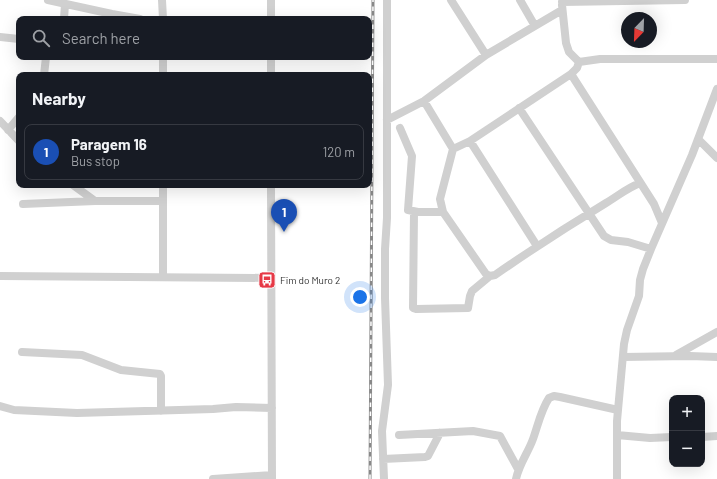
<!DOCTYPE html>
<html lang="en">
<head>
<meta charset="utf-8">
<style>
	body { margin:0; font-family:Barlow,sans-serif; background:#242831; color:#f1f3f6 }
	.controls { position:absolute; right:12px; bottom:12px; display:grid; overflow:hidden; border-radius:8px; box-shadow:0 4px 16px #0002 }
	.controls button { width:36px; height:36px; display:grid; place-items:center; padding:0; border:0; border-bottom:1px solid #363941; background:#171b24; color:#f1f3f6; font:20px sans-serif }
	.compass { position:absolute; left:621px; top:12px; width:36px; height:36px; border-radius:50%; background:#171b24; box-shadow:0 4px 16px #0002; rotate:203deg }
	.you { position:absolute; left:360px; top:297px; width:14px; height:14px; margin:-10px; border:3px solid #fff; border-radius:50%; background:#1a73e8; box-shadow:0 0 0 6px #1a73e833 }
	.badge { display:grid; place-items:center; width:26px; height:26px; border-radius:50%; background:#0f766e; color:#fff; font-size:13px; font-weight:700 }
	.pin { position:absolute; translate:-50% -33px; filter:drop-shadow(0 1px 2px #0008) }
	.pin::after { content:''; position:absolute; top:21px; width:14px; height:12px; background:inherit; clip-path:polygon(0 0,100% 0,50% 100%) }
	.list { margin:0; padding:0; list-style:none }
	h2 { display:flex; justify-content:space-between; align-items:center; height:52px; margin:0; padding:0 16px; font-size:17px }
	h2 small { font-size:13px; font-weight:400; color:#9ea1a6 }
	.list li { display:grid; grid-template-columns:26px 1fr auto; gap:12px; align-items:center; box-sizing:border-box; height:56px; margin:0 8px 8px; padding:0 8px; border:1px solid #363941; border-radius:8px }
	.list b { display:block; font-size:15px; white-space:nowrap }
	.list p { margin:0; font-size:13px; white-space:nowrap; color:#9ea1a6 }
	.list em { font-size:13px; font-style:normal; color:#9ea1a6 }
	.icon { flex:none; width:22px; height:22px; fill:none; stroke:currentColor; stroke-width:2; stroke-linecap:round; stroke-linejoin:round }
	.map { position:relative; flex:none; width:717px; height:479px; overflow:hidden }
	.search { position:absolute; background:#171b24; box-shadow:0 4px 16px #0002; left:16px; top:16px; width:356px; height:44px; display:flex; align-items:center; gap:10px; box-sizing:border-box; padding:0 14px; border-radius:8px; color:#9ea1a6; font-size:15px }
	.panel { position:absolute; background:#171b24; box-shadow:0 4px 16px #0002; left:16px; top:72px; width:356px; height:116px; border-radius:8px }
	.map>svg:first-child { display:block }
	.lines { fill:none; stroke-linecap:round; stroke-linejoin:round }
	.minor { stroke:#d0d0d0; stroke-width:8 }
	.rail-casing { stroke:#888; stroke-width:3 }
	.rail { stroke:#fff; stroke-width:1.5; stroke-dasharray:4.5; stroke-linecap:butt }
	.labels { text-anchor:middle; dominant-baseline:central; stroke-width:4; stroke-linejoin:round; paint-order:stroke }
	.poi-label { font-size:10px; fill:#333; stroke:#fff; text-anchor:start }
</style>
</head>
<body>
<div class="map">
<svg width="717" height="479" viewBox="0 0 717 479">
	<rect width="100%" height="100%" fill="#fff"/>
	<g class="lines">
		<!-- minor -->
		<path class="minor" d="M 48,0 L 112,14 L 140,19
			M 162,0 L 163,19
			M 451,0 L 486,55
			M 520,0 L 535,26
			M 562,2 L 685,0
			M 562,5 L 566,43 L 569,52 L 579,62
			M 64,19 L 65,4
			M 271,19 L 271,0
			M 0,37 L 19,39
			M 163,57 L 163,75
			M 579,62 L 577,68 L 571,74 L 654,204 L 662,223
			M 579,62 L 600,59 L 717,59
			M 44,75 L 46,57
			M 271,75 L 271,57
			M 424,101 L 453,149 L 440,199 L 443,212 L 486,274 L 490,276
			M 519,108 L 604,236 L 611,240 L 628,242 L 651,249
			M 387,120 L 424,101 L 486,55 L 562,10
			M 0,121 L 19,141
			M 400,128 L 412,156 L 408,210 L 418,212 L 443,212
			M 8,130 L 19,117
			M 698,139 L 717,158
			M 470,141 L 537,246
			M 453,149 L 470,141 L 571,74
			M 73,185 L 95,201 L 163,201
			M 163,185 L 163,277
			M 271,185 L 272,479
			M 23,204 L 95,201
			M 414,212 L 413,308 L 416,309 L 468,308 L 470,296 L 472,291 L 490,276 L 495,275 C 531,250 568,226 606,203 C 618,196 627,188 640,183
			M 0,276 L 271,278
			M 22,352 L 82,355 L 121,370 L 160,374 L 161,376 L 161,411
			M 676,355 L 717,332
			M 623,357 L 690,356 L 717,357
			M 0,406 L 14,410 L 77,413 L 213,409 L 236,407 L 272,408
			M 399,435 L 473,431 L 500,436 L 518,469
			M 617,435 L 650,438 L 672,437
			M 702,437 L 717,436
			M 383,459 L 425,457 L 428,456 L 440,433
			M 213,479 L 272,475
			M 384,479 L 382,431 L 388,385 L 385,298 L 385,249 L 387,218 L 387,0
			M 516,479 C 519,464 528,453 533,439 C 538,425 541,410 549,398 L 554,396 L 560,397 L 618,410
			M 617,479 L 617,421 L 624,344 L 627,330 L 639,296 L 640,280 L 643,269 L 651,249 L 692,155 L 717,89"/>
		<!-- rail casing -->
		<g class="rail-casing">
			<path id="rail" d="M 370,479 L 373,0"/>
		</g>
		<!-- rail -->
		<use href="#rail" class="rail"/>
	</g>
	<!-- icons -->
	<defs>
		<g id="bus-square" transform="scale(0.9)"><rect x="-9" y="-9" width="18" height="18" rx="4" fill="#e63946" stroke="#fff"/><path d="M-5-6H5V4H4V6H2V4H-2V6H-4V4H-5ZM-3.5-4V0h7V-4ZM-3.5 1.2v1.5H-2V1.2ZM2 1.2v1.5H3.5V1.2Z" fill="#fff"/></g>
	</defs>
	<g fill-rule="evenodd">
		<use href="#bus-square" x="267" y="280"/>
	</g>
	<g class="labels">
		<!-- poi labels -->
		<g class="poi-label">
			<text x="280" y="280">Fim do Muro 2</text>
		</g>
	</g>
</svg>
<div class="controls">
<button>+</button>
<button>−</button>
</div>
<svg class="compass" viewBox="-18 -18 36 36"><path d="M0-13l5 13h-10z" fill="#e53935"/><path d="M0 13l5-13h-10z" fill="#9ea1a6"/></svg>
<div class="you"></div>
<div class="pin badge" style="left:284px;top:232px;background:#1a4fb4">1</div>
<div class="search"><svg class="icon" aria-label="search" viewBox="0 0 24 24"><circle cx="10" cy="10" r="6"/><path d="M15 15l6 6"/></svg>Search here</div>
<section class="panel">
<h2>Nearby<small></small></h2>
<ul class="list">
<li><span class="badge" style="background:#1a4fb4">1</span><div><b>Paragem 16</b><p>Bus stop</p></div><em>120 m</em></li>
</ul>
</section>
</div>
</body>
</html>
